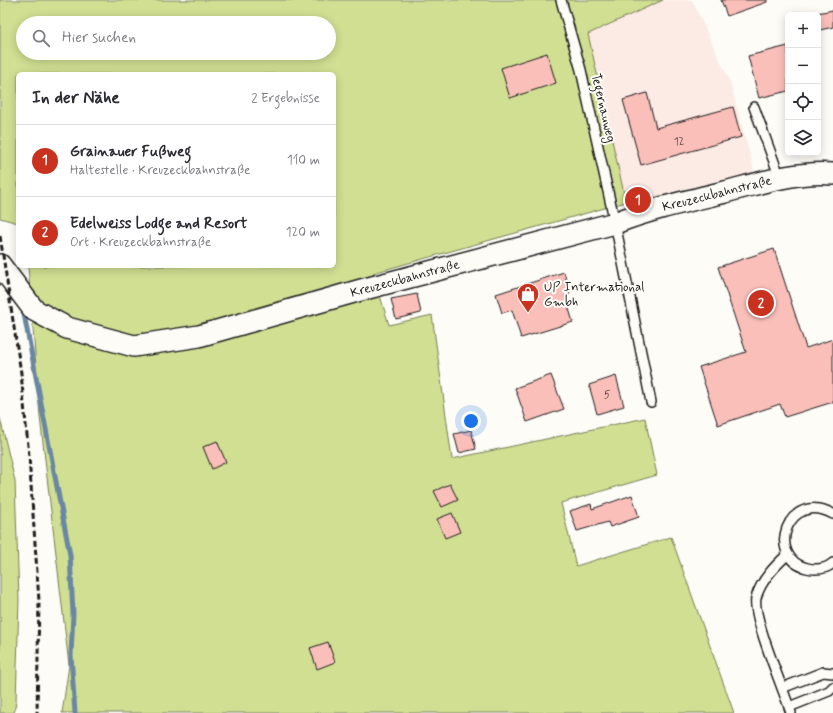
<!DOCTYPE html>
<html lang="de">
<head>
<meta charset="utf-8">
<style>
	body { margin:0; font-family:Mynerve,sans-serif; background:#f7f7f7; color:#2b2b33 }
	.controls { position:absolute; right:12px; top:12px; display:grid; overflow:hidden; border-radius:6px; box-shadow:0 2px 10px #0003 }
	.controls button { width:36px; height:36px; display:grid; place-items:center; padding:0; border:0; border-bottom:1px solid #e1e1e2; background:#fff; color:#2b2b33; font:20px sans-serif }
	.you { position:absolute; left:471px; top:421px; width:14px; height:14px; margin:-10px; border:3px solid #fff; border-radius:50%; background:#1a73e8; box-shadow:0 0 0 6px #1a73e833 }
	.badge { display:grid; place-items:center; width:26px; height:26px; border-radius:50%; background:#c8321e; color:#fff; font-size:13px; font-weight:700 }
	.pin { position:absolute; translate:-50% -50%; border:2px solid #fff; box-shadow:0 1px 4px #0006 }
	.list { margin:0; padding:0; list-style:none }
	h2 { display:flex; justify-content:space-between; align-items:center; height:52px; margin:0; padding:0 16px; font-size:17px }
	h2 small { font-size:13px; font-weight:400; color:#7c7c81 }
	.list li { display:grid; grid-template-columns:26px 1fr auto; gap:12px; align-items:center; box-sizing:border-box; height:72px; padding:0 16px; border-top:1px solid #e1e1e2 }
	.list b { display:block; font-size:15px; white-space:nowrap }
	.list p { margin:0; font-size:13px; white-space:nowrap; color:#7c7c81 }
	.list em { font-size:13px; font-style:normal; color:#7c7c81 }
	.icon { flex:none; width:22px; height:22px; fill:none; stroke:currentColor; stroke-width:2; stroke-linecap:round; stroke-linejoin:round }
	.map { position:relative; flex:none; width:833px; height:713px; overflow:hidden }
	.search { position:absolute; background:#fff; box-shadow:0 2px 10px #0003; left:16px; top:16px; width:320px; height:44px; display:flex; align-items:center; gap:10px; box-sizing:border-box; padding:0 14px; border-radius:22px; color:#7c7c81; font-size:15px }
	.panel { position:absolute; background:#fff; box-shadow:0 2px 10px #0003; left:16px; top:72px; width:320px; height:196px; border-radius:6px }
	.map>svg:first-child { display:block }
	.built { fill:#fceae5 }
	.green { fill:#d0df92; stroke:#767e57; fill-rule:evenodd }
	.lines { fill:none; stroke-linecap:round; stroke-linejoin:round }
	.stream { stroke:#6b87a2; stroke-width:5 }
	.building { fill:#fbbfba; stroke:#1c1c1c }
	.service-casing { stroke:#1c1c1c; stroke-width:12 }
	.tertiary-casing { stroke:#1c1c1c; stroke-width:24 }
	.service { stroke:#fdfcf7; stroke-width:9 }
	.tertiary { stroke:#fdfcf7; stroke-width:21 }
	.rail { stroke:#1c1c1c; stroke-width:3; stroke-dasharray:6 3; stroke-linecap:butt }
	.labels { text-anchor:middle; dominant-baseline:central; stroke-width:4; stroke-linejoin:round; paint-order:stroke }
	.number-label { font-size:11px; fill:#544544 }
	.street-label { font-size:13px; fill:#1c1c1c; stroke:#fdfcf7 }
	.poi-label { font-size:13px; fill:#1c1c1c; stroke:#fdfcf7; text-anchor:start }
</style>
</head>
<body>
<div class="map">
<svg width="833" height="713" viewBox="0 0 833 713">
	<rect width="100%" height="100%" fill="#fdfcf7"/>
	<filter id="ink" filterUnits="userSpaceOnUse"><feTurbulence type="fractalNoise" baseFrequency=".025" numOctaves="2"/><feDisplacementMap in="SourceGraphic" scale="8" xChannelSelector="R" yChannelSelector="G"/><feConvolveMatrix kernelMatrix="1 2 1 2 8 2 1 2 1" color-interpolation-filters="sRGB"/></filter>
	<g filter="url(#ink)">
		<!-- built -->
		<path class="built" d="M 663,0 L 692,0 L 730,82 L 760,192 L 637,226 L 626,202 L 588,34 Z"/>
		<!-- green -->
		<path class="green" d="M 0,0 L 663,0 L 588,34 L 626,202 L 373,273 L 389,325 L 432,315 L 452,459 L 645,418 L 657,475 L 561,503 L 576,566 L 671,537 L 734,713 L 62,713 L 69,665 L 40,417 L 28,266 L 334,266 L 334,74 L 18,74 L 18,223 L 0,218 ZM 23,23 L 329,23 L 329,53 L 23,53 Z
			M 0,418 L 15,481 L 19,600 L 16,702 L 14,713 L 0,713 Z"/>
		<g class="lines">
			<!-- stream -->
			<path class="stream" d="M 24,314 L 70,555 L 73,614 L 71,655 L 75,713"/>
		</g>
		<!-- building -->
		<path class="building" d="M 721,0 L 767,0 L 767,2 L 727,16 Z
			M 833,10 L 833,27 L 820,30 L 817,13 Z
			M 788,46 L 788,91 L 759,98 L 748,56 Z
			M 547,53 L 556,83 L 510,98 L 501,68 Z
			M 647,93 L 656,128 L 733,107 L 741,137 L 641,165 L 623,100 Z
			M 774,249 L 806,348 L 833,339 L 833,402 L 785,417 L 780,404 L 718,425 L 699,367 L 746,352 L 718,267 Z
			M 564,272 L 570,294 L 565,296 L 573,322 L 521,338 L 512,310 L 502,313 L 496,294 Z
			M 417,294 L 421,313 L 396,319 L 391,299 Z
			M 551,375 L 564,409 L 527,422 L 515,388 Z
			M 616,376 L 624,406 L 597,414 L 589,385 Z
			M 471,430 L 476,449 L 459,453 L 454,434 Z
			M 217,441 L 226,462 L 212,469 L 203,447 Z
			M 450,484 L 458,500 L 442,507 L 434,491 Z
			M 632,495 L 639,517 L 610,527 L 608,522 L 577,531 L 570,511 L 591,504 L 592,509 Z
			M 452,513 L 460,532 L 445,538 L 437,519 Z
			M 328,642 L 335,662 L 317,669 L 310,648 Z"/>
		<g class="lines">
			<!-- service casing -->
			<g class="service-casing">
				<path id="service" d="M 561,0 L 581,70 L 615,223 L 651,402
					M 754,107 L 780,178
					M 833,514 C 787,489 765,558 807,568 C 816,570 826,569 833,563
					M 788,554 C 775,566 761,580 756,598 C 752,617 784,690 791,713
					M 782,688 L 823,672 L 833,673
					M 789,707 L 829,691 L 833,687"/>
			</g>
			<!-- tertiary casing -->
			<g class="tertiary-casing">
				<path id="tertiary" d="M 0,265 L 34,310 L 67,328 L 134,346 L 199,336 L 361,290 L 615,223 C 651,209 688,201 725,192 C 760,183 796,171 833,174"/>
			</g>
			<!-- service -->
			<use href="#service" class="service"/>
			<!-- tertiary -->
			<use href="#tertiary" class="tertiary"/>
			<!-- rail -->
			<path class="rail" d="M 0,236 L 21,373 L 29,456 L 39,601 L 37,713"/>
		</g>
	</g>
	<!-- icons -->
	<defs>
		<g id="shop-pin" transform="scale(1.15)"><path d="M0 17L-7.5 6A9.5 9.5 0 1 1 7.5 6Z" fill="#c8321e" stroke="#fdfcf7"/><path d="M-5-2.5h2.3a2.7 3.5 0 0 1 5.4 0H5L5.5 6h-11ZM-1.5-2.5h3a1.5 2.3 0 0 0-3 0Z" fill="#fff"/></g>
	</defs>
	<g fill-rule="evenodd">
		<use href="#shop-pin" x="528" y="294"/>
	</g>
	<g class="labels">
		<!-- number labels -->
		<g class="number-label">
			<text x="679" y="142">12</text>
			<text x="607" y="395">5</text>
		</g>
		<!-- street labels -->
		<g class="street-label">
			<text transform="translate(603 108) rotate(77)">Tegernauweg</text>
			<text transform="translate(717 194) rotate(-14)">Kreuzeckbahnstraße</text>
			<text transform="translate(405 279) rotate(-15)">Kreuzeckbahnstraße</text>
		</g>
		<!-- poi labels -->
		<g class="poi-label">
			<text x="544" y="287">UP Intermational<tspan x="544" dy="15">Gmbh</tspan></text>
		</g>
	</g>
</svg>
<div class="controls">
<button>+</button>
<button>−</button>
<button><svg class="icon" aria-label="locate" viewBox="0 0 24 24"><circle cx="12" cy="12" r="6"/><path d="M12 2v4M12 18v4M2 12h4M18 12h4"/></svg></button>
<button><svg class="icon" aria-label="layers" viewBox="0 0 24 24"><path d="M12 4l9 5-9 5-9-5zM3 14l9 5 9-5"/></svg></button>
</div>
<div class="you"></div>
<div class="pin badge" style="left:638px;top:200px">1</div>
<div class="pin badge" style="left:761px;top:303px">2</div>
<div class="search"><svg class="icon" aria-label="search" viewBox="0 0 24 24"><circle cx="10" cy="10" r="6"/><path d="M15 15l6 6"/></svg>Hier suchen</div>
<section class="panel">
<h2>In der Nähe<small>2 Ergebnisse</small></h2>
<ul class="list">
<li><span class="badge">1</span><div><b>Grainauer Fußweg</b><p>Haltestelle · Kreuzeckbahnstraße</p></div><em>110 m</em></li>
<li><span class="badge">2</span><div><b>Edelweiss Lodge and Resort</b><p>Ort · Kreuzeckbahnstraße</p></div><em>120 m</em></li>
</ul>
</section>
</div>
</body>
</html>
